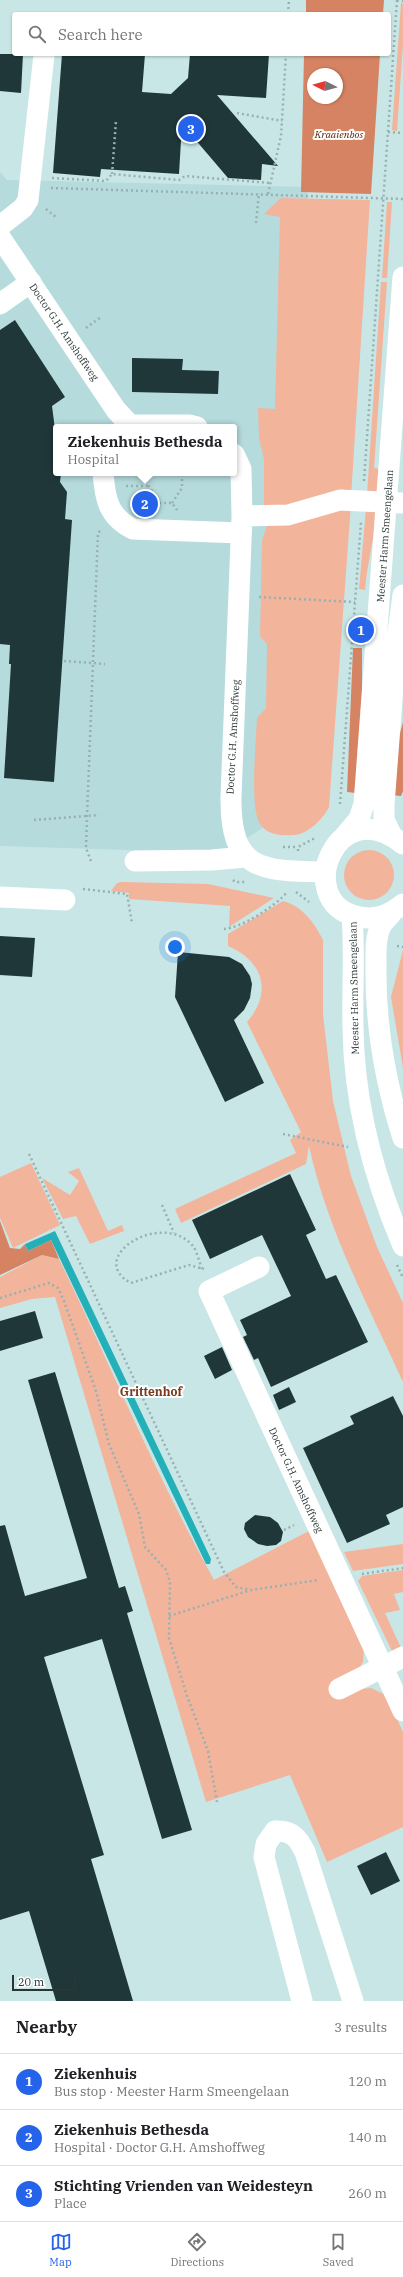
<!DOCTYPE html>
<html lang="en">
<head>
<meta charset="utf-8">
<style>
	body { margin:0; font-family:"IBM Plex Serif",serif; background:#f2f2f2; color:#202124 }
	.compass { position:absolute; left:307px; top:68px; width:36px; height:36px; border-radius:50%; background:#fff; box-shadow:0 1px 3px #0004; rotate:275deg }
	.scale { position:absolute; left:12px; bottom:10px; width:64px; box-sizing:border-box; padding-left:4px; border:2px solid #2a3535; border-top:0; font-size:11px; line-height:14px; white-space:nowrap; color:#2a3535; -webkit-text-stroke:3px #fff; paint-order:stroke }
	.you { position:absolute; left:175px; top:947px; width:14px; height:14px; margin:-10px; border:3px solid #fff; border-radius:50%; background:#1a73e8; box-shadow:0 0 0 6px #1a73e833 }
	.badge { display:grid; place-items:center; width:26px; height:26px; border-radius:50%; background:#2563eb; color:#fff; font-size:13px; font-weight:700 }
	.pin { position:absolute; translate:-50% -50%; border:2px solid #fff; box-shadow:0 1px 4px #0006 }
	.popup { position:absolute; left:53px; top:424px; width:184px; height:52px; box-sizing:border-box; display:grid; place-content:center; border-radius:4px; background:#fff; filter:drop-shadow(0 1px 3px #0005); font-size:13px; white-space:nowrap; color:#757577 }
	.popup b { font-size:15px; color:#202124 }
	.popup::after { content:''; position:absolute; left:50%; top:100%; margin-left:-8px; border:8px solid transparent; border-top-color:#fff }
	.list { margin:0; padding:0; list-style:none }
	h2 { display:flex; justify-content:space-between; align-items:center; height:52px; margin:0; padding:0 16px; font-size:17px }
	h2 small { font-size:13px; font-weight:400; color:#757577 }
	.list li { display:grid; grid-template-columns:26px 1fr auto; gap:12px; align-items:center; box-sizing:border-box; height:56px; padding:0 16px; border-top:1px solid #e0e0e0 }
	.list b { display:block; font-size:15px; white-space:nowrap }
	.list p { margin:0; font-size:13px; white-space:nowrap; color:#757577 }
	.list em { font-size:13px; font-style:normal; color:#757577 }
	.icon { flex:none; width:22px; height:22px; fill:none; stroke:currentColor; stroke-width:2; stroke-linecap:round; stroke-linejoin:round }
	.map { position:relative; flex:none; width:403px; height:2001px; overflow:hidden }
	.search { position:absolute; background:#fff; box-shadow:0 1px 3px #0004; left:12px; right:12px; top:12px; height:44px; display:flex; align-items:center; gap:10px; box-sizing:border-box; padding:0 14px; border-radius:4px; color:#757577; font-size:15px }
	.sheet { height:220px; background:#fff }
	nav { display:flex; justify-content:space-around; align-items:center; box-sizing:border-box; height:56px; border-top:1px solid #e0e0e0; background:#fff; font-size:11px; color:#757577 }
	nav a { display:grid; justify-items:center; gap:2px }
	nav .on { color:#2563eb }
	.map>svg:first-child { display:block }
	.built { fill:#b5dbdd; fill-rule:evenodd }
	.green { fill:#f2b49b }
	.forest { fill:#d58362; fill-rule:evenodd }
	.water { fill:#24b0b8 }
	.building { fill:#203739 }
	.lines { fill:none; stroke-linecap:round; stroke-linejoin:round }
	.path { stroke:#99b0b1; stroke-width:2.5; stroke-dasharray:2 3; stroke-linecap:butt }
	.minor { stroke:#fff; stroke-width:21 }
	.labels { text-anchor:middle; dominant-baseline:central; stroke-width:4; stroke-linejoin:round; paint-order:stroke }
	.park-label { font-size:10px; font-style:italic; fill:#57230a; stroke:#fff }
	.street-label { font-size:10px; fill:#2a3535; stroke:#fff }
	.quarter-label { font-size:12px; font-weight:bold; fill:#7b3a1d; stroke:#fff }
</style>
</head>
<body>
<div class="map">
<svg width="403" height="2001" viewBox="0 0 403 2001">
	<rect width="100%" height="100%" fill="#c9e6e7"/>
	<!-- built -->
	<path class="built" d="M 0,172 L 7,180 L 308,187 L 273,821 L 224,853 L 0,846 ZM 56,427 L 234,427 L 234,473 L 56,473 Z"/>
	<!-- green -->
	<path class="green" d="M 401,3 L 403,4 L 403,45 L 397,131 L 392,130 Z
		M 281,198 L 370,200 L 351,497 L 264,510 L 264,459 L 259,438 L 258,408 L 275,409 L 280,217 L 264,214 Z
		M 387,202 L 392,202 L 387,278 L 382,278 Z
		M 381,282 L 387,282 L 374,468 L 381,469 L 378,491 L 367,495 Z
		M 351,504 L 329,807 C 324,818 307,835 294,835 C 282,836 265,835 259,822 C 250,805 256,740 257,718 L 266,708 L 267,644 L 260,636 L 262,541 L 267,525 Z
		M 366,508 L 377,510 C 375,537 367,563 365,590 L 359,589 Z
		M344 875a25 25 0 1 1 50 0a25 25 0 1 1-50 0Z
		M 122,882 L 208,884 L 274,898 L 229,927 L 230,906 L 129,899 L 129,893 L 111,891 L 117,883 Z
		M 283,901 C 302,906 315,923 323,940 L 323,1014 L 333,1101 L 351,1176 L 377,1247 L 403,1303 L 403,1382 C 368,1305 327,1229 309,1146 L 306,1164 L 181,1223 L 175,1209 L 296,1153 L 290,1140 L 301,1132 L 247,1022 C 273,992 263,961 228,946 L 228,934 Z
		M 403,950 L 403,1068 L 391,997 Z
		M 31,1163 L 60,1225 L 13,1248 L 0,1218 L 0,1177 Z
		M 79,1168 L 108,1231 L 122,1225 L 124,1231 L 90,1244 L 76,1216 L 63,1219 L 42,1178 L 70,1195 L 79,1181 L 68,1172 Z
		M 42,1255 L 59,1259 C 111,1366 156,1476 214,1580 L 309,1531 L 364,1645 L 363,1662 L 359,1669 L 361,1689 L 371,1688 L 386,1695 L 403,1732 L 403,1827 L 327,1862 L 290,1775 L 206,1802 L 55,1297 L 32,1299 L 0,1308 L 0,1277 Z
		M 403,1544 L 403,1564 L 353,1571 L 344,1552 Z
		M 403,1570 L 403,1592 L 394,1594 L 400,1610 L 385,1613 L 401,1648 L 393,1653 L 358,1581 L 362,1576 Z"/>
	<!-- forest -->
	<path class="forest" d="M 306,0 L 384,0 L 383,14 L 306,14 Z
		M 304,54 L 380,54 L 371,194 L 301,192 ZM 313,74 L 337,74 L 337,98 L 313,98 Z
		M 353,648 L 362,648 L 362,735 L 356,793 L 347,792 Z
		M 403,722 L 403,791 L 401,796 L 390,795 L 396,748 Z
		M 0,1221 L 10,1248 L 20,1249 L 25,1244 L 28,1251 L 51,1240 L 59,1259 L 42,1255 L 0,1275 Z"/>
	<!-- water -->
	<path class="water" d="M 55,1231 L 211,1559 L 210,1564 L 206,1564 L 51,1240 L 28,1251 L 25,1244 Z"/>
	<!-- building -->
	<path class="building" d="M 0,54 L 23,54 L 21,93 L 0,91 Z
		M 62,54 L 145,54 L 142,92 L 171,94 L 188,78 L 190,54 L 269,54 L 266,98 L 217,95 L 278,166 L 262,164 L 261,180 L 228,178 L 182,124 L 179,174 L 101,169 L 100,177 L 53,173 Z
		M 15,320 L 65,397 L 52,406 L 56,437 L 56,473 L 61,473 L 60,482 L 67,492 L 65,519 L 72,520 L 54,782 L 4,778 L 11,664 L 9,664 L 10,645 L 0,644 L 0,330 Z
		M 132,358 L 183,359 L 182,370 L 219,371 L 218,394 L 132,392 Z
		M 0,936 L 35,938 L 32,977 L 0,975 Z
		M 178,952 L 229,957 L 242,964 L 250,976 L 252,984 L 250,998 L 244,1010 L 234,1020 L 264,1083 L 225,1102 L 175,997 Z
		M 290,1174 L 316,1230 L 306,1235 L 326,1279 L 336,1275 L 368,1342 L 271,1387 L 258,1358 L 254,1360 L 243,1337 L 247,1335 L 240,1320 L 291,1296 L 262,1235 L 210,1259 L 192,1220 Z
		M 35,1311 L 43,1338 L 0,1351 L 0,1321 Z
		M 222,1347 L 232,1370 L 215,1379 L 204,1356 Z
		M 55,1372 L 119,1588 L 125,1586 L 133,1611 L 127,1613 L 192,1830 L 162,1839 L 102,1639 L 44,1657 L 104,1855 L 91,1859 L 133,2001 L 56,2001 L 29,1911 L 0,1920 L 0,1526 L 5,1525 L 25,1596 L 87,1578 L 28,1380 Z
		M 289,1387 L 296,1402 L 279,1410 L 273,1395 Z
		M 393,1396 L 403,1416 L 403,1507 L 386,1515 L 390,1524 L 347,1543 L 303,1448 L 354,1424 L 350,1416 Z
		M 255,1515 L 270,1517 L 278,1523 L 283,1532 L 281,1541 L 276,1545 L 267,1546 L 258,1544 L 248,1537 L 244,1529 L 245,1523 Z
		M 386,1852 L 400,1881 L 371,1895 L 357,1866 Z"/>
	<g class="lines">
		<!-- path -->
		<path class="path" d="M 397,0 L 403,1
			M 288,14 L 289,0
			M 237,113 L 282,121
			M 388,132 L 403,133
			M 112,174 L 116,121
			M 52,178 L 106,181 L 112,174 L 179,180 L 185,176 L 270,183
			M 51,188 L 403,199
			M 268,194 L 281,136 L 286,54
			M 46,209 L 57,218
			M 256,223 L 259,193
			M 86,328 L 101,317
			M 140,473 L 160,503 L 172,503 L 177,510
			M 364,481 L 397,0
			M 126,486 L 149,486
			M 172,503 L 182,488 L 182,473
			M 259,597 L 355,602
			M 64,661 L 105,664
			M 340,804 L 361,522
			M 34,820 L 99,815
			M 283,847 L 298,847
			M 298,851 L 298,847 L 315,838
			M 91,861 L 86,848 L 87,816 L 98,533 L 101,530
			M 233,880 L 235,882 L 245,882
			M 83,889 L 127,894 L 132,923
			M 296,892 L 309,902
			M 224,929 C 241,928 276,906 287,892
			M 397,946 L 403,947
			M 283,1134 L 348,1147
			M 29,1154 L 224,1572 L 236,1587 L 251,1590 L 319,1580
			M 162,1205 L 174,1233
			M 397,1265 L 403,1278
			M 202,1269 C 199,1262 197,1251 193,1246 C 162,1209 84,1258 131,1283 L 189,1265 L 204,1269
			M 0,1298 L 49,1283 L 58,1288 L 64,1301 L 96,1391 L 109,1444 L 139,1514 L 145,1547 L 166,1570 L 170,1582 L 169,1638 L 187,1696 L 208,1751 L 217,1802
			M 284,1530 L 294,1525
			M 362,1574 L 403,1568
			M 169,1616 L 248,1591"/>
		<!-- minor -->
		<path class="minor" d="M 0,226 L 23,208 L 28,200 L 44,55
			M 0,237 L 116,410 L 130,425 L 189,425 L 197,427
			M 0,304 L 31,282
			M 234,454 L 241,469 L 242,516 L 231,797 C 230,871 261,871 325,872
			M 103,473 C 105,498 108,517 133,529 L 241,533
			M 242,516 L 288,515 L 340,500 L 403,503
			M 391,834 L 384,820 L 384,805 L 396,647 L 403,595
			M 344,837 L 359,819 L 364,804 L 403,277
			M 403,844 C 336,790 294,900 355,916 C 375,921 388,916 403,904
			M 135,861 L 212,860 L 245,857
			M 0,897 L 65,900
			M 391,914 C 387,918 382,923 380,928 C 375,939 376,953 376,964 C 375,1024 385,1082 403,1138
			M 352,915 C 355,953 352,990 353,1028 C 354,1103 374,1178 403,1246
			M 259,1267 L 209,1291 L 403,1711
			M 339,1689 L 403,1657
			M 302,2001 L 264,1857 L 266,1844 L 275,1831 C 292,1830 298,1838 305,1852 L 353,2001"/>
	</g>
	<g class="labels">
		<!-- park labels -->
		<g class="park-label">
			<text x="339" y="134">Kraaienbos</text>
		</g>
		<!-- street labels -->
		<g class="street-label">
			<text transform="translate(64 332) rotate(56)">Doctor G.H. Amshoffweg</text>
			<text transform="translate(385 536) rotate(-86)">Meester Harm Smeengelaan</text>
			<text transform="translate(233 737) rotate(-87)">Doctor G.H. Amshoffweg</text>
			<text transform="translate(354 988) rotate(-91)">Meester Harm Smeengelaan</text>
			<text transform="translate(296 1480) rotate(65)">Doctor G.H. Amshoffweg</text>
		</g>
		<!-- quarter labels -->
		<g class="quarter-label">
			<text x="151" y="1391">Grittenhof</text>
		</g>
	</g>
</svg>
<svg class="compass" viewBox="-18 -18 36 36"><path d="M0-13l5 13h-10z" fill="#e53935"/><path d="M0 13l5-13h-10z" fill="#757577"/></svg>
<div class="scale">20 m</div>
<div class="you"></div>
<div class="pin badge" style="left:361px;top:630px">1</div>
<div class="pin badge" style="left:145px;top:504px">2</div>
<div class="popup"><b>Ziekenhuis Bethesda</b>Hospital</div>
<div class="pin badge" style="left:191px;top:129px">3</div>
<div class="search"><svg class="icon" aria-label="search" viewBox="0 0 24 24"><circle cx="10" cy="10" r="6"/><path d="M15 15l6 6"/></svg>Search here</div>
</div>
<section class="sheet">
<h2>Nearby<small>3 results</small></h2>
<ul class="list">
<li><span class="badge">1</span><div><b>Ziekenhuis</b><p>Bus stop · Meester Harm Smeengelaan</p></div><em>120 m</em></li>
<li><span class="badge">2</span><div><b>Ziekenhuis Bethesda</b><p>Hospital · Doctor G.H. Amshoffweg</p></div><em>140 m</em></li>
<li><span class="badge">3</span><div><b>Stichting Vrienden van Weidesteyn</b><p>Place</p></div><em>260 m</em></li>
</ul>
</section>
<nav>
<a class="on"><svg class="icon" aria-label="map" viewBox="0 0 24 24"><path d="M3 6l6-2 6 2 6-2v14l-6 2-6-2-6 2zM9 4v14M15 6v14"/></svg>Map</a>
<a><svg class="icon" aria-label="directions" viewBox="0 0 24 24"><path d="M12 3l9 9-9 9-9-9zM9 14v-3h6M13 9l2 2-2 2"/></svg>Directions</a>
<a><svg class="icon" aria-label="saved" viewBox="0 0 24 24"><path d="M7 4h10v16l-5-4-5 4z"/></svg>Saved</a>
</nav>
</body>
</html>
